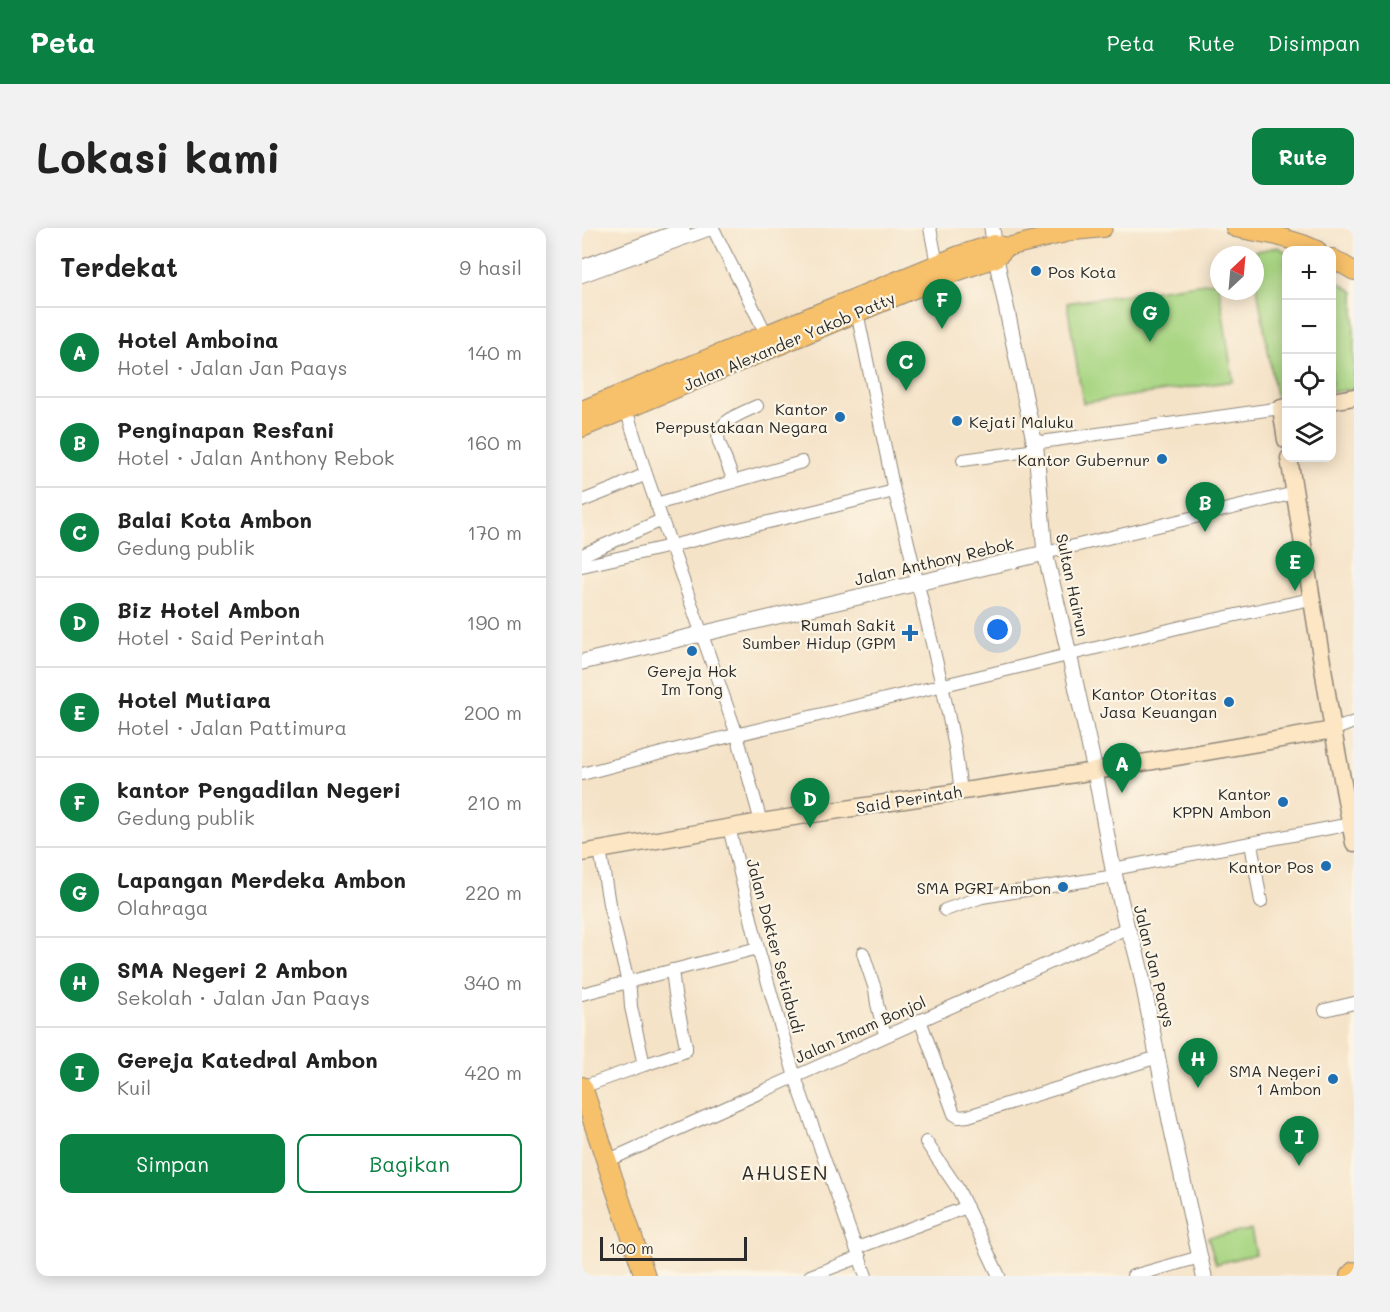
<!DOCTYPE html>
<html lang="id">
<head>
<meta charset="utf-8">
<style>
	body { margin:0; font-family:Mali,sans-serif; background:#f2f2f2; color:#222 }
	.controls { position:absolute; right:18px; top:18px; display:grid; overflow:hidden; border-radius:12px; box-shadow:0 3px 15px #0003 }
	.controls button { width:54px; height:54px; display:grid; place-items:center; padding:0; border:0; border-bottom:2px solid #e0e0e0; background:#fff; color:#222; font:30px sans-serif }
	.compass { position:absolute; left:628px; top:18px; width:54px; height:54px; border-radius:50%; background:#fff; box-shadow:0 3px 15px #0003; rotate:26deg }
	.scale { position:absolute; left:18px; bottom:15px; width:147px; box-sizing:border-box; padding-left:6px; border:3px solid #2b2b2b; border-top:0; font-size:16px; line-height:21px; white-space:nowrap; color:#2b2b2b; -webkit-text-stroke:4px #fcf5e5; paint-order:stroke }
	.you { position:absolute; left:416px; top:402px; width:21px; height:21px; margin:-15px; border:4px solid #fff; border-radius:50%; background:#1a73e8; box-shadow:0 0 0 9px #1a73e833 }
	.badge { display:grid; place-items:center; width:39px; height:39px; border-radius:50%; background:#0b8043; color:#fff; font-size:20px; font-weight:700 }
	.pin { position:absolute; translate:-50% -50px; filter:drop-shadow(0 2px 3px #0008) }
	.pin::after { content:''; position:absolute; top:32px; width:21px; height:18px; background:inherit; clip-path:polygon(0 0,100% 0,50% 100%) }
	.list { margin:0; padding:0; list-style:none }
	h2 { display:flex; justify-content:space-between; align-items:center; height:78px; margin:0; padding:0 24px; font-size:26px }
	h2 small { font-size:20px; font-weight:400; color:#767676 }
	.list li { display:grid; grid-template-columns:39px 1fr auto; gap:18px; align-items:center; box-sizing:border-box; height:90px; padding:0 24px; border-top:2px solid #e0e0e0 }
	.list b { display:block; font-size:22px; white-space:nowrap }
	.list p { margin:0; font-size:20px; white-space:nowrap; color:#767676 }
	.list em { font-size:20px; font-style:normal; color:#767676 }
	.actions { display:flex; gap:12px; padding:18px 24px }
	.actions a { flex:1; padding:14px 0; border:2px solid #0b8043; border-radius:12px; text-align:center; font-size:21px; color:#0b8043 }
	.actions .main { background:#0b8043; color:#fff }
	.icon { flex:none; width:33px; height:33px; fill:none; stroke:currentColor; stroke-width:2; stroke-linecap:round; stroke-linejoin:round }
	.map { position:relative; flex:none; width:772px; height:1048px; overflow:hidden; border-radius:12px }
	header { display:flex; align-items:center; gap:36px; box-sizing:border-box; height:84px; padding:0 30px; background:#0b8043; color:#fff }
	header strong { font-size:28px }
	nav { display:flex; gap:33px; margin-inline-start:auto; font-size:21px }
	.intro { display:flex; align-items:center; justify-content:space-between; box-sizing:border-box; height:144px; padding:0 36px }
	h1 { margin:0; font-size:42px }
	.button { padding:15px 27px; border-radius:12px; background:#0b8043; color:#fff; font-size:21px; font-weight:700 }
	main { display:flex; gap:36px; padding:0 36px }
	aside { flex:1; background:#fff; border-radius:12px; box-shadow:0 3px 15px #0003 }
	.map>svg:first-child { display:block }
	.green { fill:#a9d683; stroke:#6a8057; stroke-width:1.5 }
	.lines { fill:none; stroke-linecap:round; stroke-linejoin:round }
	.minor-casing { stroke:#90877a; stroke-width:14 }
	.tertiary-casing { stroke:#90877a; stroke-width:17 }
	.secondary-casing { stroke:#90877a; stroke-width:19 }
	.primary-casing { stroke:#90877a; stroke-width:20 }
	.trunk-casing { stroke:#90877a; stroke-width:22 }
	.minor { stroke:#fff; stroke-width:12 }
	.tertiary { stroke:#fff; stroke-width:15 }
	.secondary { stroke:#fce6c4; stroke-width:16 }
	.primary { stroke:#f7c06b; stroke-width:18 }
	.trunk { stroke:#f7c06b; stroke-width:20 }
	.poi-dot { fill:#1f6fb2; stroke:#fcf5e5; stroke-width:2 }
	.labels { text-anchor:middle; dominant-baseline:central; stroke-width:4.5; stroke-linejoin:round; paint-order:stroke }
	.poi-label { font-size:16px; fill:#2b2b2b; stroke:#fcf5e5; text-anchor:end }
	.street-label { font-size:16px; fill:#2b2b2b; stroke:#fcf5e5 }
	.quarter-label { font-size:20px; letter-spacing:1.5px; fill:#2b2b2b; stroke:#fcf5e5 }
</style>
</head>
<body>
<header>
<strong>Peta</strong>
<nav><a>Peta</a><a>Rute</a><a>Disimpan</a></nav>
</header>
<div class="intro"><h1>Lokasi kami</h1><a class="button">Rute</a></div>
<main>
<aside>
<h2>Terdekat<small>9 hasil</small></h2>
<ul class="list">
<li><span class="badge">A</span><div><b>Hotel Amboina</b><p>Hotel · Jalan Jan Paays</p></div><em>140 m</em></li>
<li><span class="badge">B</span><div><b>Penginapan Resfani</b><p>Hotel · Jalan Anthony Rebok</p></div><em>160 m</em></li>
<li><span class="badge">C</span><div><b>Balai Kota Ambon</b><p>Gedung publik</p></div><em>170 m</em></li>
<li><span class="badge">D</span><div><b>Biz Hotel Ambon</b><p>Hotel · Said Perintah</p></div><em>190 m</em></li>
<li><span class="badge">E</span><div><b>Hotel Mutiara</b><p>Hotel · Jalan Pattimura</p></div><em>200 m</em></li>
<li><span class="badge">F</span><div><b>kantor Pengadilan Negeri</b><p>Gedung publik</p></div><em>210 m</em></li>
<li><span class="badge">G</span><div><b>Lapangan Merdeka Ambon</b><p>Olahraga</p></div><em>220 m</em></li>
<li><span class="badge">H</span><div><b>SMA Negeri 2 Ambon</b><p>Sekolah · Jalan Jan Paays</p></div><em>340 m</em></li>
<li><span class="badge">I</span><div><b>Gereja Katedral Ambon</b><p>Kuil</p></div><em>420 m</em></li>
</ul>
<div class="actions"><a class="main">Simpan</a><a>Bagikan</a></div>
</aside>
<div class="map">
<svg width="772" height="1048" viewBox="0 0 772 1048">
	<rect width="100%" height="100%" fill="#fcf5e5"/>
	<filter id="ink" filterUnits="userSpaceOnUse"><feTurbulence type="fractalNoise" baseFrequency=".0167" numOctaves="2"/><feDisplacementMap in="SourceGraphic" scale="12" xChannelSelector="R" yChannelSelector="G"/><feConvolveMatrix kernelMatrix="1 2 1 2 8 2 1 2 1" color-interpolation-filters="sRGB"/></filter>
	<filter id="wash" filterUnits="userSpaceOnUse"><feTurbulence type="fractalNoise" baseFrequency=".008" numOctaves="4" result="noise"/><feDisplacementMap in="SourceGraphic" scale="24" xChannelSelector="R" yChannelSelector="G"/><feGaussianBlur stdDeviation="1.35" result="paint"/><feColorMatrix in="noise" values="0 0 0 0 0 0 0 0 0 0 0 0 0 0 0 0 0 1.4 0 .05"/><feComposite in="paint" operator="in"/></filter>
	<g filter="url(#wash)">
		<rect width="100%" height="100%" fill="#f5e3c8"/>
		<!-- green -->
		<path class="green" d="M 696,19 L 704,24 L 704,171 L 695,173 L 673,49 L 673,27 L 669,27 L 669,24 Z
			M 750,50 L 772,64 L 772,161 L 750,164 Z
			M 636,53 L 651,153 L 501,175 L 485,75 Z
			M 669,1002 L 674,1026 L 634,1036 L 626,1009 Z"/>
	</g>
	<g filter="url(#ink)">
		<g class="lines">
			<!-- minor casing -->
			<g class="minor-casing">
				<path id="minor" d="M 131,0 C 148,36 167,70 184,106
					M 348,0 L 355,36
					M 0,38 L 102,0
					M 0,48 L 131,0
					M 275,84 L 312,263 L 321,294 L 360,457 L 373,519 L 379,563
					M 44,181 L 64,246 L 155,507 L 179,594
					M 452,215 L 699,180
					M 381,232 L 454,222
					M 152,254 L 137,214 C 131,194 161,185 175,178
					M 0,273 L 33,260 L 64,246
					M 74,276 L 220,234
					M 463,325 L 713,265
					M 0,327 L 80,292
					M 0,338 L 89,318 L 140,305 L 237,282 L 312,263
					M 751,502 L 772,494
					M 0,546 L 95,521 L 441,438 L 603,398 L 729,371
					M 147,599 L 176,720 L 213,849 L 284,1048
					M 669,615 L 679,674
					M 531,641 L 769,596
					M 363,682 L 400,669 L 533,648
					M 281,725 L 293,761 L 295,776 L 303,807
					M 0,766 L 176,720
					M 743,782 L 772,775
					M 338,792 L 372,886 L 377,889 L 386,888 L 576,829
					M 62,837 L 101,824 L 104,822 L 104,818 L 93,766 L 90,742
					M 0,859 L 62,837 L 49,779 L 48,763 L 27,676 L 18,621
					M 344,914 L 376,961 L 417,1048
					M 25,933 L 545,700
					M 275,1020 L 385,979
					M 228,1048 L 278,1029
					M 551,1048 L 618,1029"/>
			</g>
			<!-- tertiary casing -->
			<g class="tertiary-casing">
				<path id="tertiary" d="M 410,0 L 414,30 L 454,222 L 463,325 L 487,426 L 513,543 L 531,641 L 545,700 L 552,717 L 558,740 L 589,898 L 622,1048
					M 0,434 L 463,325"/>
			</g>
			<!-- secondary casing -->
			<g class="secondary-casing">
				<path id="secondary" d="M 750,173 L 772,169
					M 704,179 L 699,180 L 704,212
					M 707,230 L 751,502 L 772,615
					M 0,625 L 179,594 L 513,543 L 751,502"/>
			</g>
			<!-- primary casing -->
			<g class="primary-casing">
				<path id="primary" d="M 653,0 L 695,8 L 721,16 L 735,22
					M 750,30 L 772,43
					M 0,182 L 377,27 L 412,16 L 425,19 L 492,3 L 521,0
					M 0,200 L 368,46 L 414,30 L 425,19"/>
			</g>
			<!-- trunk casing -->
			<g class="trunk-casing">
				<path id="trunk" d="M 0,859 L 63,1048
					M 768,1048 L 772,1044"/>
			</g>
			<!-- minor -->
			<use href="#minor" class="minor"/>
			<!-- tertiary -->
			<use href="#tertiary" class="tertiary"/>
			<!-- secondary -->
			<use href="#secondary" class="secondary"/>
			<!-- primary -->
			<use href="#primary" class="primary"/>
			<!-- trunk -->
			<use href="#trunk" class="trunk"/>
		</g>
	</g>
	<!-- markers -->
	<g class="poi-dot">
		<circle cx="454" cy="43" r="6"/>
		<circle cx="258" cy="189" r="6"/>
		<circle cx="375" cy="193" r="6"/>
		<circle cx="580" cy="231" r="6"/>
		<path d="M325 396h6v6h6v6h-6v6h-6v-6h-6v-6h6z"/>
		<circle cx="110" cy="423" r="6"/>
		<circle cx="647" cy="474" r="6"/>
		<circle cx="701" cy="574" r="6"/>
		<circle cx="744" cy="638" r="6"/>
		<circle cx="481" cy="659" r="6"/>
		<circle cx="751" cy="851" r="6"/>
	</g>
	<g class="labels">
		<!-- poi labels -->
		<g class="poi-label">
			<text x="466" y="43" text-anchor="start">Pos Kota</text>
			<text x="246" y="180">Kantor<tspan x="246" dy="18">Perpustakaan Negara</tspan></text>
			<text x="387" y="193" text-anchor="start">Kejati Maluku</text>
			<text x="568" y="231">Kantor Gubernur</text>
			<text x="314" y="396">Rumah Sakit<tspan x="314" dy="18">Sumber Hidup (GPM</tspan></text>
			<text x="110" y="442" text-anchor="middle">Gereja Hok<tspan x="110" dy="18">Im Tong</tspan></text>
			<text x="635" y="465">Kantor Otoritas<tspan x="635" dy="18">Jasa Keuangan</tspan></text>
			<text x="689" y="565">Kantor<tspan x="689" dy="18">KPPN Ambon</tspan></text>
			<text x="732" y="638">Kantor Pos</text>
			<text x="469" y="659">SMA PGRI Ambon</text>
			<text x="739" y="842">SMA Negeri<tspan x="739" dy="18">1 Ambon</tspan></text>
		</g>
		<!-- street labels -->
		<g class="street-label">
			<text transform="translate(207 113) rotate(-23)">Jalan Alexander Yakob Patty</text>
			<text transform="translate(352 333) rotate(-13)">Jalan Anthony Rebok</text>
			<text transform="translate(491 357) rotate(78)">Sultan Hairun</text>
			<text transform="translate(327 571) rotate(-9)">Said Perintah</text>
			<text transform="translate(194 718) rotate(75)">Jalan Dokter Setiabudi</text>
			<text transform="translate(573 738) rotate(76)">Jalan Jan Paays</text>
			<text transform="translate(278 801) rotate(-24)">Jalan Imam Bonjol</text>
		</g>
		<!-- quarter labels -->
		<g class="quarter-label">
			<text x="203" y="944">AHUSEN</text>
		</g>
	</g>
</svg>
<div class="controls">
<button>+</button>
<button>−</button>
<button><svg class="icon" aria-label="locate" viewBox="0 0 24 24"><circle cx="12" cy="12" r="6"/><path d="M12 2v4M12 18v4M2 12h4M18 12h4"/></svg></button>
<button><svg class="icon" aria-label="layers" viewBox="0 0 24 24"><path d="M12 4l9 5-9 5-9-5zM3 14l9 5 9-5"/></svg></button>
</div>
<svg class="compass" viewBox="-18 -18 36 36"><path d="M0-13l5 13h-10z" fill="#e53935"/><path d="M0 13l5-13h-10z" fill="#767676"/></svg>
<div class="scale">100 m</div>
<div class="you"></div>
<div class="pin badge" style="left:540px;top:565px">A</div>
<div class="pin badge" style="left:623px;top:304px">B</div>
<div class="pin badge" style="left:324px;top:163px">C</div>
<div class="pin badge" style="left:228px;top:600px">D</div>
<div class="pin badge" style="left:713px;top:363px">E</div>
<div class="pin badge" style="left:360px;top:101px">F</div>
<div class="pin badge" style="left:568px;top:114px">G</div>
<div class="pin badge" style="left:616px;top:860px">H</div>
<div class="pin badge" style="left:717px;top:938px">I</div>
</div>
</main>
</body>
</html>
